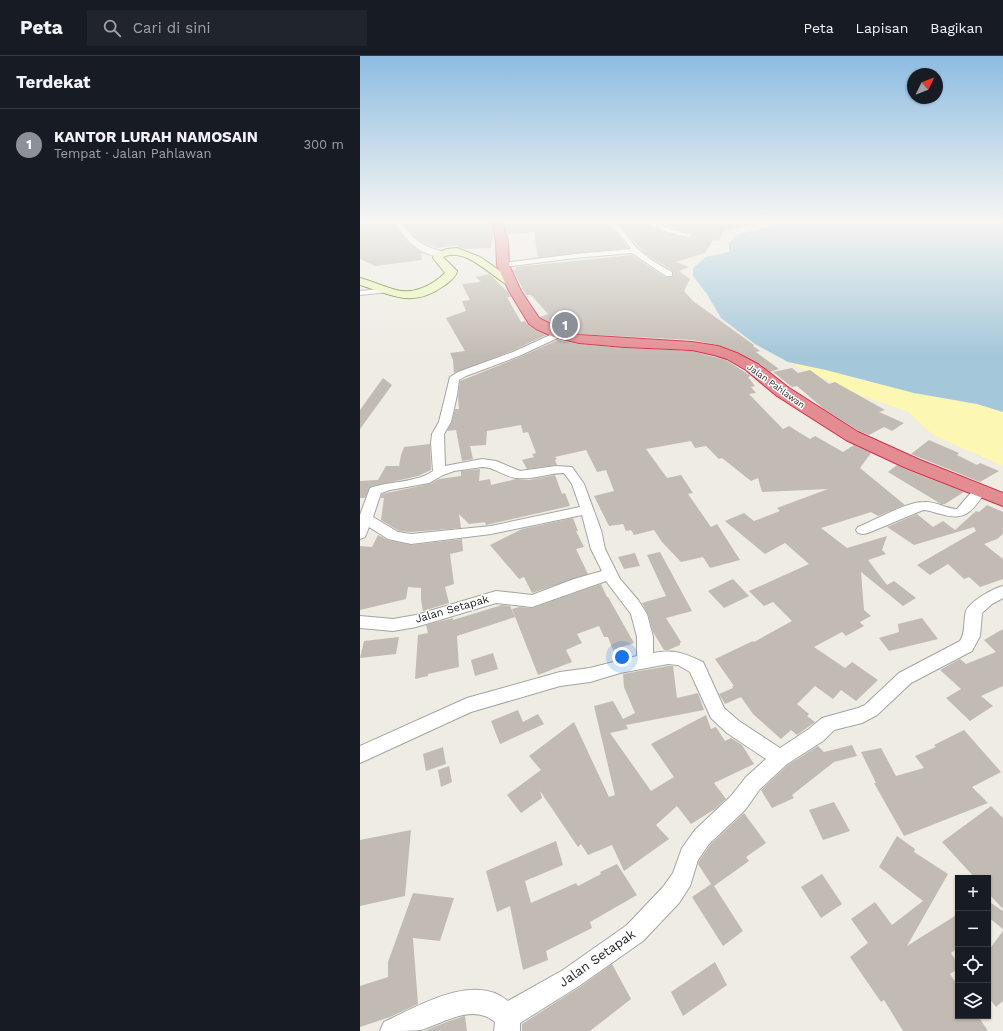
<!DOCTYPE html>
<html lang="id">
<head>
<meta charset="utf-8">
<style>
	body { margin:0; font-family:"Work Sans",sans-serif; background:#20242c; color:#f1f3f6 }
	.controls { position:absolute; right:12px; bottom:12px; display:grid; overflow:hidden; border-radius:0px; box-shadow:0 1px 3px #0004 }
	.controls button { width:36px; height:36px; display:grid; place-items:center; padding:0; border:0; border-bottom:1px solid #363941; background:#171b24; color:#f1f3f6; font:20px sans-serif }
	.compass { position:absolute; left:547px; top:12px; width:36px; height:36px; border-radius:50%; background:#171b24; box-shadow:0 1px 3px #0004; rotate:47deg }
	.you { position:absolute; left:262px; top:601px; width:14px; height:14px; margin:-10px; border:3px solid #fff; border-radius:50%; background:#1a73e8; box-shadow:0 0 0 6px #1a73e833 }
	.badge { display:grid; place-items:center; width:26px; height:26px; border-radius:50%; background:#8c9099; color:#fff; font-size:13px; font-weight:700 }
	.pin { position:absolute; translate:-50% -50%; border:2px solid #fff; box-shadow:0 1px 4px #0006 }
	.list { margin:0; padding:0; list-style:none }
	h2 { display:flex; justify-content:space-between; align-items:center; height:52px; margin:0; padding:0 16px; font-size:17px }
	h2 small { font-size:13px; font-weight:400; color:#9ea1a6 }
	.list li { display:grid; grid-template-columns:26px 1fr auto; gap:12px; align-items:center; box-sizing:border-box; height:72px; padding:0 16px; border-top:1px solid #363941 }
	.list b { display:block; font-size:15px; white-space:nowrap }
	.list p { margin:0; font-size:13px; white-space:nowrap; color:#9ea1a6 }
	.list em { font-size:13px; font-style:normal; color:#9ea1a6 }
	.icon { flex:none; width:22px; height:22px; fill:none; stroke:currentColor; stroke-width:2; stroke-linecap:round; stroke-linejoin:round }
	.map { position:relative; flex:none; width:643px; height:975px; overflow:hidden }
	header { display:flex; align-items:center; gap:24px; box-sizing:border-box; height:56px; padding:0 20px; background:#171b24; border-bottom:1px solid #363941 }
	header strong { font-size:19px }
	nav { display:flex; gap:22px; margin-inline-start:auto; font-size:14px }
	.search { width:280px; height:36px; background:#20242c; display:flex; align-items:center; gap:10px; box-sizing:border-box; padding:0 14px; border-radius:0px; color:#9ea1a6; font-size:15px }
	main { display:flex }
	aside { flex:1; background:#171b24 }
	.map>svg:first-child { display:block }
	.sand { fill:#fcf7b3 }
	.water { fill:#a5c7da }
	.building { fill:#c2bbb3 }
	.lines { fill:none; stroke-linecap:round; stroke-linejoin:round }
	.street-casing { stroke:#a4a4a4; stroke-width:2 }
	.secondary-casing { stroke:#566f09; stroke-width:2 }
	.highway-casing { stroke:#d12b4d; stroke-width:2 }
	.street { fill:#fff; fill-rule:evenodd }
	.secondary { fill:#ebf7b8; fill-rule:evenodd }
	.highway { fill:#e38d92; fill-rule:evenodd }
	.labels { text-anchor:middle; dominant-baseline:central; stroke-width:3; stroke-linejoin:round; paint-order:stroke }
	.far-street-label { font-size:9px; fill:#1d1d1d; stroke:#fff }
	.street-label { font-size:11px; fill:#1d1d1d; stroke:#fff }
	.near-street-label { font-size:13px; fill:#1d1d1d; stroke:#fff }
</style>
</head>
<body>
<header>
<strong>Peta</strong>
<div class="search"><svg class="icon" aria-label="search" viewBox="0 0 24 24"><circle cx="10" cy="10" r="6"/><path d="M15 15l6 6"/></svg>Cari di sini</div>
<nav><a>Peta</a><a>Lapisan</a><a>Bagikan</a></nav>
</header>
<main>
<aside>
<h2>Terdekat<small></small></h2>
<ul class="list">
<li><span class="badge">1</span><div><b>KANTOR LURAH NAMOSAIN</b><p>Tempat · Jalan Pahlawan</p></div><em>300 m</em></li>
</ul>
</aside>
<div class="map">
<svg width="643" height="975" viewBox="0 0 643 975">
	<rect width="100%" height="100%" fill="#eeece3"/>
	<!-- sand -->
	<path class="sand" d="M 428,306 L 466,314 L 502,324 L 617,348 L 643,356 L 643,410 L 575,380 L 558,366 L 549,356 L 502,340 Z"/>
	<!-- water -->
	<path class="water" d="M 420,164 L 643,164 L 643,356 L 617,348 L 554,337 L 466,314 L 428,306 L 395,288 L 361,262 L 347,238 L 333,220 L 333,212 L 346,201 L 369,196 L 369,187 L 376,179 L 421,168 Z"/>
	<!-- building -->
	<path class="building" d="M 0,164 L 33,164 L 46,185 L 63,197 L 61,198 L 62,204 L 15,210 L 0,203 Z
		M 42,164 L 60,164 L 60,165 L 131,164 L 133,178 L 131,192 L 104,193 L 98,191 L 98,189 L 77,192 L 59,184 L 50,175 Z
		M 144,164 L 243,164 L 257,177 L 268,192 L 155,204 L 178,201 L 174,176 L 148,178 Z
		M 251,164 L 281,164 L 306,177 L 328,182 L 332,178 L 293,164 L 393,164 L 393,168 L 363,176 L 359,185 L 353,184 L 345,197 L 316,206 L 329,211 L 319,215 L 330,223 L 324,235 L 333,245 L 394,289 L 393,290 L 400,295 L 396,296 L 419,313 L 410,316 L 399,307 L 378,296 L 358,289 L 332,284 L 219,278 L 205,274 L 180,261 L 188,258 L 171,239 L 166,239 L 153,214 L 156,214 L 156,211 L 272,199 L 305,221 L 313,221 L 313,215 L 284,197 L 261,170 Z
		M 129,218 L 148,236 L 151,241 L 147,241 L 161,266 L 165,265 L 168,269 L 175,274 L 186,279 L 152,295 L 94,317 L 93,304 L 90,297 L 105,295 L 86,262 L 106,255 L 102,245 L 110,244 L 102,228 L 121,226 L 116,221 Z
		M 198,284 L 219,288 L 264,292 L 332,295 L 366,304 L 391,320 L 388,321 L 395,330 L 391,331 L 396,337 L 389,338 L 423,373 L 429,370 L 450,383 L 455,380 L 483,396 L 494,389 L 511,397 L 500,412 L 545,449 L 518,460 L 511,456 L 461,472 L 487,492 L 527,480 L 522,494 L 526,498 L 508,504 L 527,529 L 534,525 L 556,542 L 543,550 L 501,516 L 504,554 L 511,560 L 500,566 L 504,570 L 486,580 L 482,576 L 454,591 L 485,612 L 492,606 L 518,624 L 496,645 L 481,634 L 473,643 L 455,630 L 437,648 L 449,658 L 447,660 L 455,666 L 437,679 L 431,674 L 421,683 L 393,658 L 381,641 L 365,648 L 359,638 L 373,632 L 372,630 L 374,630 L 355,603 L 393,585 L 394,586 L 432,565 L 413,546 L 404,550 L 389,535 L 449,508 L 425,487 L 405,498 L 365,465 L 384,457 L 394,465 L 420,455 L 417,452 L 468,433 L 402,436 L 398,422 L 391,425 L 362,402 L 359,403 L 346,390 L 335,392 L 331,385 L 286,393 L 307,422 L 321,419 L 333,437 L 328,438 L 351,471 L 357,468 L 380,504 L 350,512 L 343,501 L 321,506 L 302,486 L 294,474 L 274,479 L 271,474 L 266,475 L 263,468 L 249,470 L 234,440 L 254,435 L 246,414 L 237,416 L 226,394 L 195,401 L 197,403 L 195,404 L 197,409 L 167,413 L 162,404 L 174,401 L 172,398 L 176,397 L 168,376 L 163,377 L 161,369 L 127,375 L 126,389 L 110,390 L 113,403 L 102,405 L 96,374 L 87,375 L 92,366 L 95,353 L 99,353 L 98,342 L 100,325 L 160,301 Z
		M 432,312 L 438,317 L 450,314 L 469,328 L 475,326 L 525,354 L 519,356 L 544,367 L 532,375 L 524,371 L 509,379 L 499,375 L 464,353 L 437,330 L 432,331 L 413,316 Z
		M 23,322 L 32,329 L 0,373 L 0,354 Z
		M 569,384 L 599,397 L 597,399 L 617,409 L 620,407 L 639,415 L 620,426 L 551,398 Z
		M 70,388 L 71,414 L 58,420 L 10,431 L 5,442 L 0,442 L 0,425 L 18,424 L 26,410 L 39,410 L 41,399 L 44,391 Z
		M 537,409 L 545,413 L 604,436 L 585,448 L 581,448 L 528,416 Z
		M 120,413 L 119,425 L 130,423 L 131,429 L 156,423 L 169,424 L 195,419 L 202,438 L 205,437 L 210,450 L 126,469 L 125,466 L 109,468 L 99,458 L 101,472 L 51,476 L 39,475 L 21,464 L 24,442 L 21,442 L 22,438 L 69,428 L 79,423 L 101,420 L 101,415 Z
		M 627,449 L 643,456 L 643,478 L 637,483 L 624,488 L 643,503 L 643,523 L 620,531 L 609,521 L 604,523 L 588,508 L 570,519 L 557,509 L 616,475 L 614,471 L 554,489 L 527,471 L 557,458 L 573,471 L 583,465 L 595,474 L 616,455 L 619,456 Z
		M 213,462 L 218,475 L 216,475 L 224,491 L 216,493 L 228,518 L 172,537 L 164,521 L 159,523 L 130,489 L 162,473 Z
		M 18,479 L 28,484 L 51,489 L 102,483 L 103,495 L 90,498 L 94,528 L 85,531 L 89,547 L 63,555 L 61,544 L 61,532 L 48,531 L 46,543 L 0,554 L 0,490 L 12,491 Z
		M 300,496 L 332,555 L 306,562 L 321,586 L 320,587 L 320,589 L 308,594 L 304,594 L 293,576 L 288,558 L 282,547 L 306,540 L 287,499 Z
		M 275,497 L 280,510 L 264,513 L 258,501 Z
		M 373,523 L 389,540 L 364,552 L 348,535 Z
		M 241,528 L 247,541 L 248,541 L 274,587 L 253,594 L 248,581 L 244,581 L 239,570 L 217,578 L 222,587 L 206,594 L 212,606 L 178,619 L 152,553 L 159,551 L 172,552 Z
		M 142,549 L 150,550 L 155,561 L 97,580 L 99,611 L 68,618 L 68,620 L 55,623 L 58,579 L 68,577 L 66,569 L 93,562 L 93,564 Z
		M 562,562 L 578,583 L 529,595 L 519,582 L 539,576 L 538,568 Z
		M 643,573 L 643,630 L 621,640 L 633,650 L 610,665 L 586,642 L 601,633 L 580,614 L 600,603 L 606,608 L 636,596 L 624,584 Z
		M 39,581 L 36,598 L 0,602 L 4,585 Z
		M 133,597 L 138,613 L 115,620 L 111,604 Z
		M 308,610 L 313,610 L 317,642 L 338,637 L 344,654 L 266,669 L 268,673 L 250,677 L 291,735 L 314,721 L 291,688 L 346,659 L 351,673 L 356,671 L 365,685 L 371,682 L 382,689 L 394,708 L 354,727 L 366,743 L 355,753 L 331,768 L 317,750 L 296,769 L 309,783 L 264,815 L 252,789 L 228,799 L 221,788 L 218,791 L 180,735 L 182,742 L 161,757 L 147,739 L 181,714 L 169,700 L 214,666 L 249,741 L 255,739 L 234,650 L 253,645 L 263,663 L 275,657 L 264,631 L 263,618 Z
		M 158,654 L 163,666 L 178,658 L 184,668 L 140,688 L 131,665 Z
		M 604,674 L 641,716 L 612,731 L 628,747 L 544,780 L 514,727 L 516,727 L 501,696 L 521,692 L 536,720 L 564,712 L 555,700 L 576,691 L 574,689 Z
		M 492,689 L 497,700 L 474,706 L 432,739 L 434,742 L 412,752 L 401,734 L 428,709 L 458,690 L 464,696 Z
		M 83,691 L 86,708 L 66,715 L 63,698 Z
		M 89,710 L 92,726 L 81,731 L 78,714 Z
		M 474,746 L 490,775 L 463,784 L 449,754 Z
		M 631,750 L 643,762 L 643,853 L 628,837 L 628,822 L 615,822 L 582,786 Z
		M 384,757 L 406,787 L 386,801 L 389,805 L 354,830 L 383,875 L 363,890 L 332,841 L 351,828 L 338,808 L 339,805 L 350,789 Z
		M 51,774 L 45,840 L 0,850 L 0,784 Z
		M 537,780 L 555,793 L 554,796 L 588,818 L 547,890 L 598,858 L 598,892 L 591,897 L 598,908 L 598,913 L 590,918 L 598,930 L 598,960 L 618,960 L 628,975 L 543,975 L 524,944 L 521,946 L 490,901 L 508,887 L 491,863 L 515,846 L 532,869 L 563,845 L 519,811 Z
		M 196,785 L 203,809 L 165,825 L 171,847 L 216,827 L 218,830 L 241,818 L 240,816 L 257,808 L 277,839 L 230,866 L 232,872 L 186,895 L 188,904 L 163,914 L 150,850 L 137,856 L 126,815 Z
		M 462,818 L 482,848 L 461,862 L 441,831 Z
		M 53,837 L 94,842 L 80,885 L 53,882 L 58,948 L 30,961 L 0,971 L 0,930 L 28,921 L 28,906 Z
		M 628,845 L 643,855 L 643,873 L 628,861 Z
		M 643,875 L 643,945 L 636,951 L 628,941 L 628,895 Z
		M 355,906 L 367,929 L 323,960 L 311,936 Z
		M 252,908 L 271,943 L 230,975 L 162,975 L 162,968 L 220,931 Z
		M 105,960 L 107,975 L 64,975 L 89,965 Z"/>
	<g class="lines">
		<!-- street casing -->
		<g class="street-casing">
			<path id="street" d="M 34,164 L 40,164 C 51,182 63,191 84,196 L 84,200 C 62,203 42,181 34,164 Z
				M 244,164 C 262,164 268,185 280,195 C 289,203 301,210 312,216 L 312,220 L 306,220 L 272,197 L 215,202 L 143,211 L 139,209 L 143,207 L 215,198 L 271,193 L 258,176 Z
				M 282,164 L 290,164 L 311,173 L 331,179 L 328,181 L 307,176 Z
				M 26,232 L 29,232 L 29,236 L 0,239 L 0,235 Z
				M 199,275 L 204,278 L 202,280 L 159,300 L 106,320 L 99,324 L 97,339 L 91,366 L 84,378 L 85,410 L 122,403 L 136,405 L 160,415 L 196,410 L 212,411 L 224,428 L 241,474 L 245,493 L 260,523 L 278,544 L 287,558 L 293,581 L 293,597 C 314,593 324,597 343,606 L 364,652 L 379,665 L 420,692 L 449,673 L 462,662 L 498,652 L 505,649 L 539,617 L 600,585 C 606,576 603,565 606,555 C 610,545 634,532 643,530 L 643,542 L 632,548 L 622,557 L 620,580 L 612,595 L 551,627 L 517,659 L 502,667 L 474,674 L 463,685 L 427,708 L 400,733 L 385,754 L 349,788 L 338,804 L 330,830 L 319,847 L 283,885 L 219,930 L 160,967 L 160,975 L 134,975 L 135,966 C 113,947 83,967 61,974 C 52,975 31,975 20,975 L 24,966 C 58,950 114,916 148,945 L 203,914 L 267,869 L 303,831 L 313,817 L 322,792 L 335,774 L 371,740 L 386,721 L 406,703 L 367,677 L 351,662 L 330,616 L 318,609 L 308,608 L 260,617 L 230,626 L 200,630 L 111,656 L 0,707 L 0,690 L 107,642 L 200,616 L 230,612 L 277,600 L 277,581 L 271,558 L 246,525 L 172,551 L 136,547 L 56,571 L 33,575 L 0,572 L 0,560 L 33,563 L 56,559 L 136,535 L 172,539 L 214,523 L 242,515 L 231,493 L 222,459 L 131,478 L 51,488 L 28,483 L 9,471 L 5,481 L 0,483 L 0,459 L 10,432 C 30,425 56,427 73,415 L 71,387 L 72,378 L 79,366 L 90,321 L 98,316 L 153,296 ZM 122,411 C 135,411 144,421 157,422 C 173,424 188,417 204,417 L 212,428 L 220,451 L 131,470 L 51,478 L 38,476 L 13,461 L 21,437 L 30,434 L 69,427 L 83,419 L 94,415 Z
				M 620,431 L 625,432 L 626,435 C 613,454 606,466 581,458 C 575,457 570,454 563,454 L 508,477 L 503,478 L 498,477 L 496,474 L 498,471 C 516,464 546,446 564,446 C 576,445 586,453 597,453 L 615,432 Z"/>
		</g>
		<!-- secondary casing -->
		<g class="secondary-casing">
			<path id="secondary" d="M 97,192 L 120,201 L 156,226 L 154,228 L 146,228 C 129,218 105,191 83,201 L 97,215 C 96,221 90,225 85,229 C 52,253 33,239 0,229 L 0,222 C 12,225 24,231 36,234 C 54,239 73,229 85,217 L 73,202 L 74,198 L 87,193 Z"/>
		</g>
		<!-- highway casing -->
		<g class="highway-casing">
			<path id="highway" d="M 132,164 L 142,164 L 148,186 L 149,209 L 161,235 L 179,262 L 204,275 L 219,279 L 332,286 L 358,290 L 377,297 L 398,308 L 429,332 L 498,376 L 560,404 L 643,437 L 643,450 L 546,412 L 486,384 L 417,340 L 386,314 L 367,303 L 354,299 L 332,294 L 264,291 L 219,287 L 194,281 L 176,273 L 169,268 L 149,235 L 137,209 L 136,186 Z"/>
		</g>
		<!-- street -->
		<use href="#street" class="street"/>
		<!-- secondary -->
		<use href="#secondary" class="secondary"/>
		<!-- highway -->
		<use href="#highway" class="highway"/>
	</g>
	<!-- sky -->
	<linearGradient id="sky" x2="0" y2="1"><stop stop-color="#8dbce2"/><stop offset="0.55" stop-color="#f7f6f2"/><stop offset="1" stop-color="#f7f6f2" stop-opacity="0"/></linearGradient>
	<rect width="643" height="300" fill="url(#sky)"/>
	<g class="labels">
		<!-- far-street labels -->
		<g class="far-street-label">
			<text transform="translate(416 330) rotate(36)">Jalan Pahlawan</text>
		</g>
		<!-- street labels -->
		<g class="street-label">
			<text transform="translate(92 553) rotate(-16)">Jalan Setapak</text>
		</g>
		<!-- near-street labels -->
		<g class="near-street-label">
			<text transform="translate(237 902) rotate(-35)">Jalan Setapak</text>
		</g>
	</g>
</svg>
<div class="controls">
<button>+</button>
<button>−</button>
<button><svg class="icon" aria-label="locate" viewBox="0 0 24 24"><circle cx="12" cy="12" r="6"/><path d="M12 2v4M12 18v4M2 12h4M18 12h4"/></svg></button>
<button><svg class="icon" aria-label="layers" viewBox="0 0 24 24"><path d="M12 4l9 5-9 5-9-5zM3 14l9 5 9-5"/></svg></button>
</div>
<svg class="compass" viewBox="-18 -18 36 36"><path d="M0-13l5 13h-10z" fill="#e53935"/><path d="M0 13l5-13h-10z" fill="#9ea1a6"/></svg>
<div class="you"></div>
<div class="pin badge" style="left:205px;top:269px">1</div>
</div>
</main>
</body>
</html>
